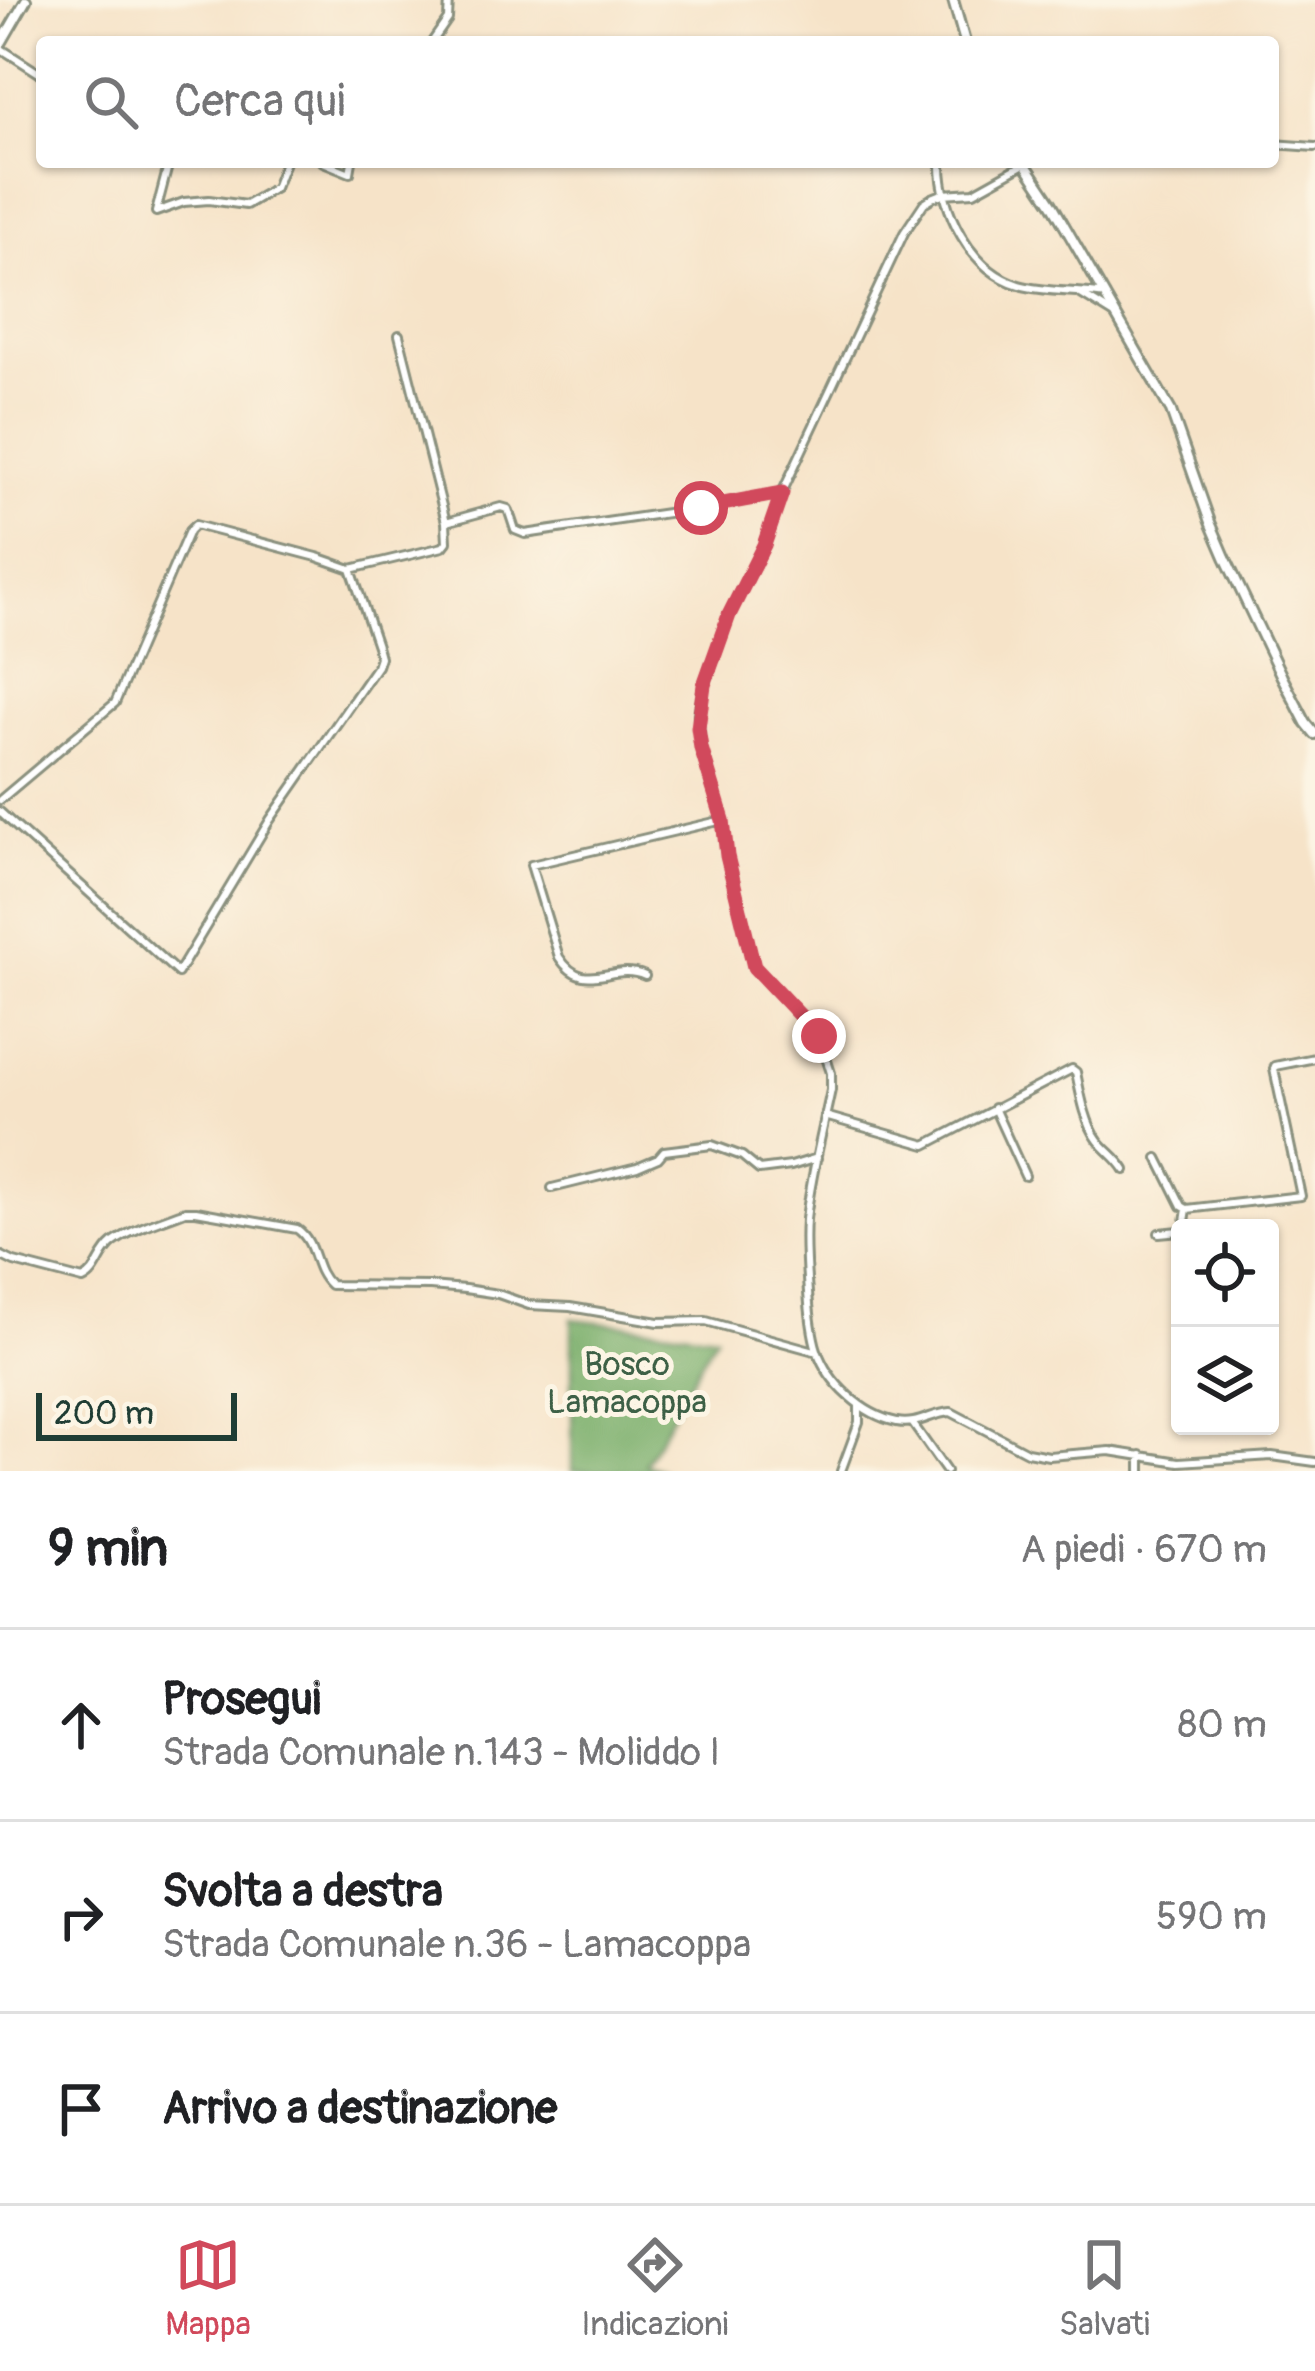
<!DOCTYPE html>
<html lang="it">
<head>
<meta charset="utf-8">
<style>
	body { margin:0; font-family:Pangolin,sans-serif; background:#f6f6f6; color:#202124 }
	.controls { position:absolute; right:36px; bottom:36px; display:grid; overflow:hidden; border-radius:12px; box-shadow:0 3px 9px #0004 }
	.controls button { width:108px; height:108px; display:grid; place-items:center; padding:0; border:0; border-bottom:3px solid #e0e0e0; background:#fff; color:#202124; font:60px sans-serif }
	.scale { position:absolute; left:36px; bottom:30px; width:201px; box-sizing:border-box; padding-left:12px; border:6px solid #1f3d34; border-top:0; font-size:33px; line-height:42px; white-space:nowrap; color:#1f3d34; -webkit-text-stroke:9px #fcf5e5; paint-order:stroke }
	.stop { position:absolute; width:36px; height:36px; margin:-27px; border:9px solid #d1495b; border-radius:50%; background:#fff }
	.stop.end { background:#d1495b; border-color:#fff; box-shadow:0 3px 12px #0008 }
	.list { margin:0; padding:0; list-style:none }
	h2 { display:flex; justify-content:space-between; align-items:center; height:156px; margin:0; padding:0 48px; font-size:51px }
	h2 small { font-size:39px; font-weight:400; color:#757577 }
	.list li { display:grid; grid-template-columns:78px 1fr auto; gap:36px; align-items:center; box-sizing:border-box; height:192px; padding:0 48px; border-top:3px solid #e0e0e0 }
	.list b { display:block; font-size:45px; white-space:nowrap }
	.list p { margin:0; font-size:39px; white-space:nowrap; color:#757577 }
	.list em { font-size:39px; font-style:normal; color:#757577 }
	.icon { flex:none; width:66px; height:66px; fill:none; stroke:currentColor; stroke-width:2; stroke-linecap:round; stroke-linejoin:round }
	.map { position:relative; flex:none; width:1315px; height:1471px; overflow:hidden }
	.search { position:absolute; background:#fff; box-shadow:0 3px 9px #0004; left:36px; right:36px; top:36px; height:132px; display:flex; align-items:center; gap:30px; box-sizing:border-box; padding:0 42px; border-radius:12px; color:#757577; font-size:45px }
	.sheet { height:732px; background:#fff }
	nav { display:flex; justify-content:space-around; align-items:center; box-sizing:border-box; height:168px; border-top:3px solid #e0e0e0; background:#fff; font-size:33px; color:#757577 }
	nav a { display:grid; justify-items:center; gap:6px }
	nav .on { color:#d1495b }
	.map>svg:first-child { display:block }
	.forest { fill:#79ae6b; stroke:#4c7650; stroke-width:3 }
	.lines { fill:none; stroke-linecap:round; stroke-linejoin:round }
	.street-casing { stroke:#8a907e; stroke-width:12 }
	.secondary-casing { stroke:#8a907e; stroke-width:14 }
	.street { stroke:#fff; stroke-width:6 }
	.secondary { stroke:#fff; stroke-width:8 }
	.route { stroke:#d1495b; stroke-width:15 }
	.labels { text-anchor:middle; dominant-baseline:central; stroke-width:10; stroke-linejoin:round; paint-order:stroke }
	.park-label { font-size:33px; fill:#3d6046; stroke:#fcf5e5 }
</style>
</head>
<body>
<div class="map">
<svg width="1315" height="1471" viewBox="0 0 1315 1471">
	<rect width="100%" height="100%" fill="#fcf5e5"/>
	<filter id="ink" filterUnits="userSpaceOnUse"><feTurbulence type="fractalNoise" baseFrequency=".00833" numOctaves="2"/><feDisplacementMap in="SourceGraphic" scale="24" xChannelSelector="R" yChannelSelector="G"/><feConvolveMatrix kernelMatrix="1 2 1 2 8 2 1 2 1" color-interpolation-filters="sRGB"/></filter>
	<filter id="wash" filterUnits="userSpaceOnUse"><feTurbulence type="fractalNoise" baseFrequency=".004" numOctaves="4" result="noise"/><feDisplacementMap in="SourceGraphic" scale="48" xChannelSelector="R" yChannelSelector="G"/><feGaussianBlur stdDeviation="2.7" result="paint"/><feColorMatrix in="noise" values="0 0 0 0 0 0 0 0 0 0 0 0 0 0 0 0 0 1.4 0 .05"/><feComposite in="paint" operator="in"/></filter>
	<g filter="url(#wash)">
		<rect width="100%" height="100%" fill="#f6e3c8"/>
		<!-- forest -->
		<path class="forest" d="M 572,1319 L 716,1335 L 645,1464 L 664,1471 L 572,1471 Z"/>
	</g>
	<g filter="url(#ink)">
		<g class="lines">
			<!-- street casing -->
			<g class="street-casing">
				<path id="street" d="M 432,42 L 448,19 L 449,0
					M 0,48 L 42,75
					M 1273,144 L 1315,147
					M 169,162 L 156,212 L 184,202 L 209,200 L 246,205 L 275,188 L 285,162
					M 323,162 L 350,173 L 352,162
					M 941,162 C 940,210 970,270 1019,285 C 1046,293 1077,290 1105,295
					M 1026,163 L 974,192 L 942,194 L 932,198 L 924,203 L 904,233 L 782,493 L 764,545 L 729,615 L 704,685 L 698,714 L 701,748 L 723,820 L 727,856 L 754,967 L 819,1036 L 831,1073 L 831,1090 C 822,1133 811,1176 806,1219 C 804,1247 808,1323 817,1350 C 828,1383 863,1415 897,1422 C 918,1426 931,1413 951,1412 L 1027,1452 L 1049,1456 L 1110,1451 L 1179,1462 L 1272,1456 L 1315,1462
					M 1079,293 L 1113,314
					M 399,335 L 446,522
					M 0,800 L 115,703 L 189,531 L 195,525 L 317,557 L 351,569 L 443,547 L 447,542 L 446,522 L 501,507 L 508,509 L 515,530 L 525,534 L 701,508 L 782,493
					M 0,812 L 178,973 L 270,820 L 377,666 L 380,657 L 377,646 L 351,569
					M 645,976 C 611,961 585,997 559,957 L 531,865 L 723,820
					M 994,1108 L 1025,1176
					M 825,1116 L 926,1145 L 1072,1069 L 1076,1072 C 1080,1092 1085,1123 1098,1140 C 1106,1151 1117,1157 1125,1170
					M 1158,1158 L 1182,1206 L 1187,1209 L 1301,1196 L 1274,1069 L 1275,1066 L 1315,1058
					M 552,1188 L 637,1167 L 658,1158 L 664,1151 L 712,1145 L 742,1156 L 759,1170 L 791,1166 L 817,1158
					M 1184,1228 L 1187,1209
					M 1159,1233 L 1180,1231
					M 0,1255 L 14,1262 L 83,1280 C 98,1273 99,1254 113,1243 C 133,1228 162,1220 185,1211 L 196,1211 L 297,1229 C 317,1243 312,1269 330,1285 L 430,1286 L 465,1289 L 498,1294 L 529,1305 L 570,1307 L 659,1322 L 706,1321 L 818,1352
					M 913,1424 L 946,1471
					M 841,1471 L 859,1422 L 859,1406
					M 1141,1471 L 1141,1455"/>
			</g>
			<!-- secondary casing -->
			<g class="secondary-casing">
				<path id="secondary" d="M 953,0 L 965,42
					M 0,45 L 26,0
					M 1024,162 L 1052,204 L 1171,411 L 1210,522 L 1225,557 L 1282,677 L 1306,723 L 1315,734"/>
			</g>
			<!-- street -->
			<use href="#street" class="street"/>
			<!-- secondary -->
			<use href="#secondary" class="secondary"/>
		</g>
	</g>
	<g class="lines" filter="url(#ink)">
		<!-- route -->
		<path class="route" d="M 701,508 L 782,493 L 764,545 L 729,615 L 704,685 L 698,728 L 701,748 L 723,820 L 727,856 L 754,967 L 819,1036"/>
	</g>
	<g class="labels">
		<!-- park labels -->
		<g class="park-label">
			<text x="627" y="1364">Bosco<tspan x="627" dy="38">Lamacoppa</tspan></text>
		</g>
	</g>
</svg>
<div class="controls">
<button><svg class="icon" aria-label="locate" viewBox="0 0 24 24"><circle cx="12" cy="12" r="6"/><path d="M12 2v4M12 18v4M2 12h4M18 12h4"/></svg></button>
<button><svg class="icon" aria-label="layers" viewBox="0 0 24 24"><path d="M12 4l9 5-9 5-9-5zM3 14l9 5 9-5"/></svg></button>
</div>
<div class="scale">200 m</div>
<div class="stop" style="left:701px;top:508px"></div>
<div class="stop end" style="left:819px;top:1036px"></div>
<div class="search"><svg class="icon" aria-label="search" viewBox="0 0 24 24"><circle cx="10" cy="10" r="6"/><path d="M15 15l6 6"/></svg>Cerca qui</div>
</div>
<section class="sheet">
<h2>9 min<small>A piedi · 670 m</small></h2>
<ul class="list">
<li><svg class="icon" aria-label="ahead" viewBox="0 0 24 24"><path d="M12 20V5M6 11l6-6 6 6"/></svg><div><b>Prosegui</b><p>Strada Comunale n.143 - Moliddo I</p></div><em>80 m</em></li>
<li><svg class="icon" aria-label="right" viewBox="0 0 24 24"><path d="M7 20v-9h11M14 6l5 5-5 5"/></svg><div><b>Svolta a destra</b><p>Strada Comunale n.36 - Lamacoppa</p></div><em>590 m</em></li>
<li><svg class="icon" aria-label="arrive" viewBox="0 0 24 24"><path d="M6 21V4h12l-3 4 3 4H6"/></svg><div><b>Arrivo a destinazione</b></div></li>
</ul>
</section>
<nav>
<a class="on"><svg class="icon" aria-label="map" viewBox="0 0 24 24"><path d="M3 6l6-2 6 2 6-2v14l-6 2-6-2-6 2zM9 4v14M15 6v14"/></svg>Mappa</a>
<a><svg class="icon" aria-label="directions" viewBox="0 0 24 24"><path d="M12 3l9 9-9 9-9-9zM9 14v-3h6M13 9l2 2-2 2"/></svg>Indicazioni</a>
<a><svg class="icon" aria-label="saved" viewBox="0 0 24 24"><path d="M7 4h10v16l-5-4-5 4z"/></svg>Salvati</a>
</nav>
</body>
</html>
